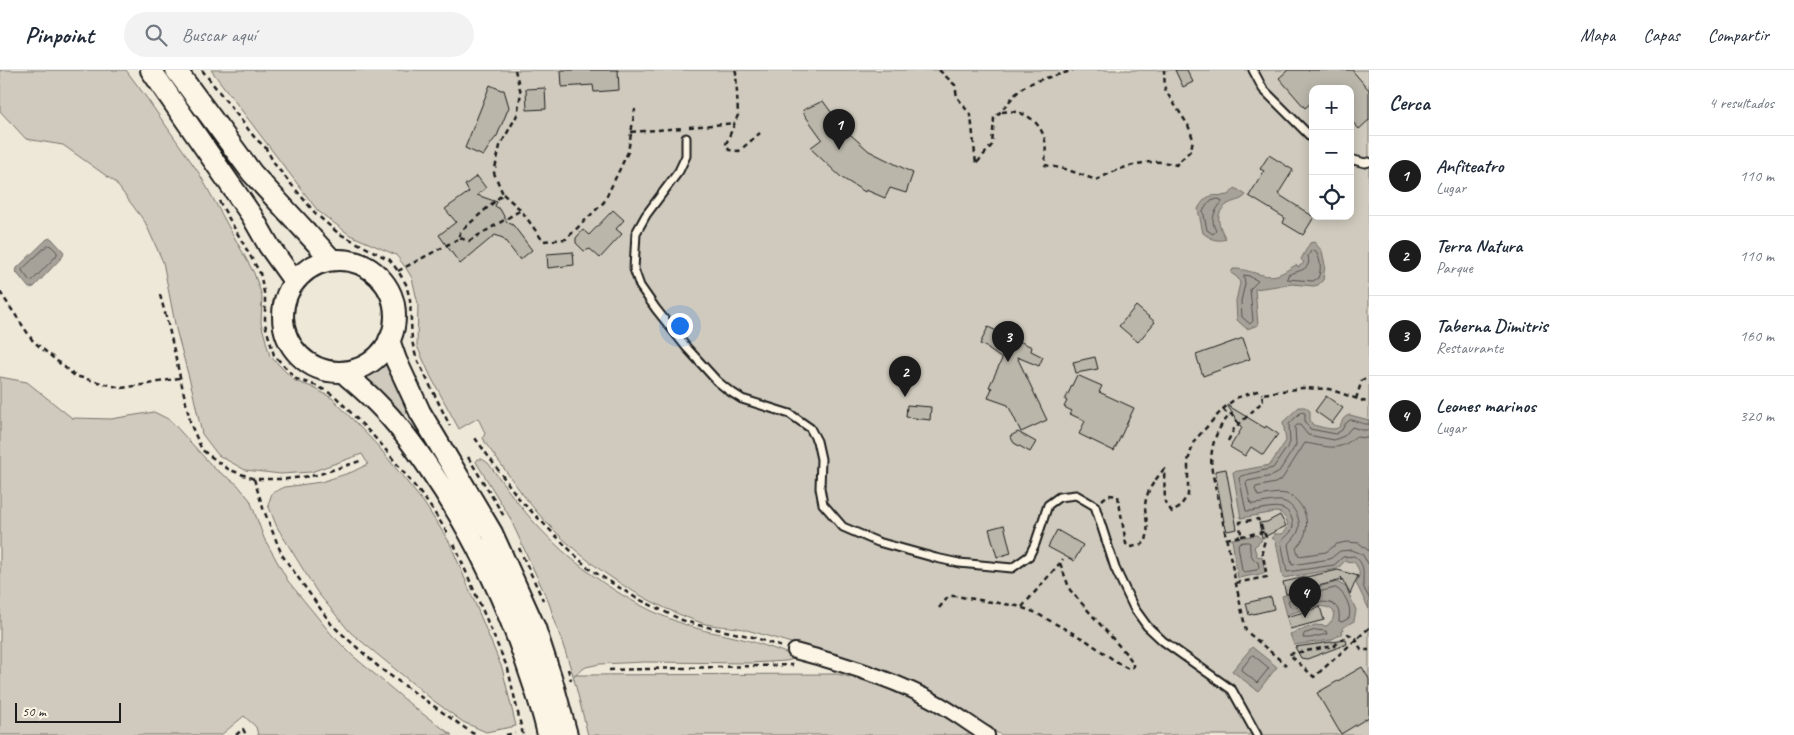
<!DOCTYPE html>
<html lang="es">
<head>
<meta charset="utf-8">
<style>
	body { margin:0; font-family:Caveat,sans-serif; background:#f2f2f3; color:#1f2937 }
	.controls { position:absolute; right:15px; top:15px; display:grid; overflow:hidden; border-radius:10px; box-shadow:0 2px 12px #0003 }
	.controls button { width:45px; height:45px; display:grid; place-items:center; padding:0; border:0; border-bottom:1px solid #e0e1e3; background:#fff; color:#1f2937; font:25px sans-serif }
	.scale { position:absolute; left:15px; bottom:12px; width:106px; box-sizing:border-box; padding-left:5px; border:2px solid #1c1c1c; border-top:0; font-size:14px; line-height:18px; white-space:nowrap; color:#1c1c1c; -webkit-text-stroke:4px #fcf5e5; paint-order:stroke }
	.you { position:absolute; left:679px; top:255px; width:18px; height:18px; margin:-12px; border:4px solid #fff; border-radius:50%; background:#1a73e8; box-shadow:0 0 0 8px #1a73e833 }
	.badge { display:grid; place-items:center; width:32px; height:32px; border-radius:50%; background:#1c1c1c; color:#fff; font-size:16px; font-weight:700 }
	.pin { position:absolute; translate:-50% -41px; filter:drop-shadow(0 1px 2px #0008) }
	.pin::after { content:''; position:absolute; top:26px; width:18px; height:15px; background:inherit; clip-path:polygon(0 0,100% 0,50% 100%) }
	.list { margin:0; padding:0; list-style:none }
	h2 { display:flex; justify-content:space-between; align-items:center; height:65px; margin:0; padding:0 20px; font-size:21px }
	h2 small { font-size:16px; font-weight:400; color:#747a83 }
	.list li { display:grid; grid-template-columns:32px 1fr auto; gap:15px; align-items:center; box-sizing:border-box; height:80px; padding:0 20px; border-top:1px solid #e0e1e3 }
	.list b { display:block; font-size:19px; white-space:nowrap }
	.list p { margin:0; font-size:16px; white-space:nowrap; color:#747a83 }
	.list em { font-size:16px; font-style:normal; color:#747a83 }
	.icon { flex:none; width:28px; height:28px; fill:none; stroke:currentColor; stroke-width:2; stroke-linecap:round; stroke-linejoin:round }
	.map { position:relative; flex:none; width:1369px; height:665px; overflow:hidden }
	header { display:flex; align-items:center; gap:30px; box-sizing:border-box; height:70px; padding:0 25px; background:#fff; border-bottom:1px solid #e0e1e3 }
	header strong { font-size:24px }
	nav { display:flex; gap:28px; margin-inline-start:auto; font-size:18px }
	.search { width:350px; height:45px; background:#f2f2f3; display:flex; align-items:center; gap:12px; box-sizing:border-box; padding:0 18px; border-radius:28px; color:#747a83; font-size:19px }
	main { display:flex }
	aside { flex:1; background:#fff }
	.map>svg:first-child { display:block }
	.green { fill:#cfcabd; stroke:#76736c; fill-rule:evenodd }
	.water { fill:#a7a299; stroke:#6f6c67 }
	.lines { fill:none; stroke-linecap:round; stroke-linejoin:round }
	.shore { stroke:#54524e; stroke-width:1 }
	.building { fill:#bab6aa; stroke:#1c1c1c }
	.lane-casing { stroke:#1c1c1c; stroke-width:11 }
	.street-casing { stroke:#1c1c1c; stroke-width:18 }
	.secondary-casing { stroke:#1c1c1c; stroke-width:24 }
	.path { stroke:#1c1c1c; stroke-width:2.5; stroke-dasharray:5 4; stroke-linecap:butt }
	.lane { stroke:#fcf5e5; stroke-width:7 }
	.street { stroke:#fcf5e5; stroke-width:14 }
	.secondary { stroke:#fcf5e5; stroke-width:20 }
</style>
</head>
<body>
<header>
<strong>Pinpoint</strong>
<div class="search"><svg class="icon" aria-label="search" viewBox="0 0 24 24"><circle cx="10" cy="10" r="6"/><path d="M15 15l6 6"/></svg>Buscar aquí</div>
<nav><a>Mapa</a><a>Capas</a><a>Compartir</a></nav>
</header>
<main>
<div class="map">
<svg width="1369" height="665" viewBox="0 0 1369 665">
	<rect width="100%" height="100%" fill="#eee8d9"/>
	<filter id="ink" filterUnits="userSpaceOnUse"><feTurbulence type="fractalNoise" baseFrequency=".02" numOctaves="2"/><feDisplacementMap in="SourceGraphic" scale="10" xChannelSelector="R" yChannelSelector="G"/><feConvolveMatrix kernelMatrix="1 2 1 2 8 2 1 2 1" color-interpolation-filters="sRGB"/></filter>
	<g filter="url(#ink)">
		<!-- green -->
		<path class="green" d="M 0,0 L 126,0 L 146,27 L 199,103 L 254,203 L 262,226 L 261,253 L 270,286 L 295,311 L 312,317 L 332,328 L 378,376 L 424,433 L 450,473 L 502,598 L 516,656 L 486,662 L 463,652 L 434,631 L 350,562 L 317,522 L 277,457 L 268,435 L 272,423 L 285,417 L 321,412 L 352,402 L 368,394 L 362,384 L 311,402 L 281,404 L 245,400 L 218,385 L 202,364 L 192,319 L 176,259 L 163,192 L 145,152 L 115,112 L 63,75 L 26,69 L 0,41 Z
			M 211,0 L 1369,0 L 1369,665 L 1001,665 L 947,633 L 899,610 L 804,575 L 798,575 C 780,570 762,564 743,559 C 730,556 715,557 702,553 C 638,531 581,492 536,441 C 518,420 503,396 486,374 L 483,368 L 485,363 L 478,348 L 459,359 L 431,307 L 417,276 L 418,234 L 412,208 L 406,198 L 396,185 L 350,165 L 318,141 ZM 1313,19 L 1350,19 L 1350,146 L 1313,146 Z
			M 385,287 L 410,341 L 401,347 L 363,304 L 380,293 Z
			M 0,307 L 27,312 L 72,348 L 111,349 L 154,342 L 170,350 L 215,399 L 237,414 L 250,430 L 264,468 L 288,511 L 332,565 L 353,586 L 416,639 L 452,665 L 258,665 L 256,657 L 244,646 L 221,665 L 0,665 Z
			M 478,389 L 482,389 L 488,393 C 501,410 513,428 527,444 C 570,495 632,539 696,558 C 707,562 719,563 730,566 C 753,571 776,579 799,588 L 786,591 L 750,593 L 645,592 L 600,594 L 586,597 L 574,605 L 837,604 L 879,614 L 920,629 L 975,665 L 588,665 L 573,605 L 549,533 L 509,446 L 476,392 Z"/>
		<!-- water -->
		<path class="water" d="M 1235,118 L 1246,125 C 1241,131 1235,130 1228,134 C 1213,144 1219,156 1226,169 C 1216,172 1211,169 1203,163 L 1198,139 C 1208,121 1213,127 1229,125 Z
			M 51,168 L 64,182 L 63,186 L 34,217 L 29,218 L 16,202 L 17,198 L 47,169 Z
			M 1314,172 L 1322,181 L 1325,195 L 1323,210 L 1318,215 L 1314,216 L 1292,214 L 1255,219 L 1258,255 L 1247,259 L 1237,250 L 1236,231 L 1240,213 L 1238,208 L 1231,203 L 1233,199 C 1248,198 1263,209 1277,205 C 1284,203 1290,198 1296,195 L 1298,197 L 1304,193 L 1301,189 L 1310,173 Z
			M 1299,337 L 1305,337 L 1310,341 L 1310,350 L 1313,355 C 1319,356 1334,362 1339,357 C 1343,351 1342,347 1350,345 L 1369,350 L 1369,539 L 1356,513 C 1361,505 1360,499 1354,492 L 1345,491 L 1337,499 L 1283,508 L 1276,471 L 1272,468 L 1275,464 L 1282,464 C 1291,458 1288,450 1281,443 L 1276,442 L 1241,448 L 1233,402 L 1270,395 L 1286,371 L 1283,352 Z
			M 1257,465 L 1262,470 L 1254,477 L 1257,486 L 1262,487 L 1265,503 L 1238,508 L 1232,469 Z
			M 1337,512 L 1346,517 L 1356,540 L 1354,551 L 1344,557 L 1341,564 L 1331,570 L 1294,575 L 1290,564 L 1315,555 L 1327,556 L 1333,549 L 1334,542 C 1325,530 1299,541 1287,545 L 1282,526 Z
			M 1252,577 L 1277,597 L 1258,621 L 1232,601 Z"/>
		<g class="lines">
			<!-- shore -->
			<path class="shore" d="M 1218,129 L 1221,130 L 1222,132 C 1214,142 1210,149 1216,161 L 1213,164 L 1207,160 L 1203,141 L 1209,132 Z
				M 48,175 L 51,176 L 57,182 L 57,185 L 33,210 L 30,211 L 23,202 L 22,200 Z
				M 1314,180 C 1321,187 1322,199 1318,208 L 1313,211 L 1287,209 L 1288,205 C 1298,200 1312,201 1308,186 L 1311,181 Z
				M 1244,205 L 1249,206 L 1258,211 L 1250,219 L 1253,251 L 1250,254 L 1242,247 L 1241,231 L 1245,214 Z
				M 1369,354 C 1361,355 1357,350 1350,350 L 1345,354 L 1342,360 L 1336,364 L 1310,359 L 1305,352 L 1305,343 L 1301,342 L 1289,354 L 1290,373 L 1273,398 L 1241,406 L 1239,408 L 1246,441 C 1261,442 1285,428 1292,449 C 1296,460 1288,465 1281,471 L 1287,502 L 1334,495 L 1343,487 L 1354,486 C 1365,494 1363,501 1363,512 C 1362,517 1367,523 1369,528
				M 1369,360 L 1361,360 L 1352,357 L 1344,366 L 1334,370 L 1308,365 L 1300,355 L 1297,355 L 1295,357 L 1296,375 L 1278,403 L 1272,406 L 1248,411 L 1246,413 L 1251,434 C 1261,434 1272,430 1282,431 C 1293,433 1301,448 1299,459 C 1297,466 1292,470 1288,475 L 1292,495 L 1330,489 L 1340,481 L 1352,480 L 1362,484 L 1369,495
				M 1369,368 L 1355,367 C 1338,383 1326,376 1305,373 L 1282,409 L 1275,413 L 1256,417 L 1255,419 L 1258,426 C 1267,425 1276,422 1286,424 C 1300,428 1309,446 1306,460 C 1305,467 1301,472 1296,478 L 1299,486 L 1326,482 L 1337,474 L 1346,472 L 1359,473 L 1369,481
				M 1248,472 L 1250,473 C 1249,481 1251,489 1258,492 L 1259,497 L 1257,500 L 1244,502 L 1242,500 L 1238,475 L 1239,473 Z
				M 1336,518 C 1345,523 1352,537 1349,548 L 1342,552 L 1339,551 C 1343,522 1308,534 1293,538 L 1290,536 L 1288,531 L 1290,529 Z
				M 1316,560 L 1326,561 L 1327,564 L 1310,568 L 1303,568 L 1304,564 Z
				M 1253,585 L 1269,598 L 1257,613 L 1241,600 Z"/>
		</g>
		<!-- building -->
		<path class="building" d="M 561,0 L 618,0 L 619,20 L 594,22 L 593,15 L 562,17 Z
			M 1175,0 L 1187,0 L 1193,12 L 1183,17 Z
			M 1288,0 L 1352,0 L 1369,20 L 1369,50 L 1359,59 L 1350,49 L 1350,19 L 1313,19 L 1313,31 L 1305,38 L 1279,8 Z
			M 490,15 L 501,20 L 504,20 L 509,37 L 497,66 L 492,72 L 483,86 L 465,78 Z
			M 545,18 L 546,39 L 527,40 L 526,19 Z
			M 823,31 L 842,57 L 869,81 L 913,103 L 906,123 L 890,118 L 885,128 L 866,120 L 865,122 L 842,108 L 810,78 L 822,69 L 804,44 L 803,40 Z
			M 1269,85 L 1293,100 L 1278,124 L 1314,147 L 1303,165 L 1283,153 L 1285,148 L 1249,126 L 1264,101 L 1260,99 Z
			M 477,106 L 486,118 L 477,125 L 497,132 L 495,136 L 500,139 L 507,152 L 513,155 L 532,180 L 520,190 L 503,168 L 495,165 L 460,194 L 439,165 L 456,152 L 445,139 L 469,122 L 465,115 Z
			M 613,140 L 624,150 L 616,159 L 622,164 L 600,188 L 590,179 L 584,181 L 576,173 L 576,168 L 583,160 L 589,165 Z
			M 573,182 L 574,195 L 548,198 L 547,184 Z
			M 1136,236 L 1155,252 L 1138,272 L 1119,256 Z
			M 988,257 L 1032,277 L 1031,281 L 1043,287 L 1039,296 L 1017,287 L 1047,350 L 1021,362 L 1008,335 L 988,328 L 992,318 L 989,317 L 1002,289 L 988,279 L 988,278 L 980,274 Z
			M 1243,268 L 1250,289 L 1203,306 L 1196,285 Z
			M 1095,287 L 1098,299 L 1076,303 L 1073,292 Z
			M 1077,305 L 1102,316 L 1099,322 L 1134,338 L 1114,381 L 1079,364 L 1085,351 L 1070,344 L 1072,341 L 1064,337 L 1067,331 L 1065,330 Z
			M 1326,326 L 1343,338 L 1332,353 L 1315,341 Z
			M 907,335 L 931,337 L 930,350 L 906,347 Z
			M 1227,335 L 1265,358 L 1266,356 L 1278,364 L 1263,385 L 1251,377 L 1245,386 L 1230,377 L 1242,358 Z
			M 1018,362 L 1036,372 L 1030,382 L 1014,373 L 1010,366 Z
			M 1226,399 L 1237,459 L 1227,461 L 1224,452 L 1215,401 Z
			M 1280,445 L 1286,456 L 1262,468 L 1259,453 L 1267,452 Z
			M 1004,455 L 1011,483 L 997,487 L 989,459 Z
			M 1057,460 L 1083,475 L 1074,491 L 1048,477 Z
			M 1338,500 L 1358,506 L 1350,524 L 1341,507 L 1342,510 L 1286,524 L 1283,512 Z
			M 1271,527 L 1274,539 L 1249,545 L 1246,533 Z
			M 1320,537 L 1324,550 L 1290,559 L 1287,547 Z
			M 1346,570 L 1347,574 L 1307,589 L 1301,588 L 1295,577 Z
			M 1362,597 L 1369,609 L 1369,647 L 1341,664 L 1317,623 Z"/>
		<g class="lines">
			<!-- lane casing -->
			<g class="lane-casing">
				<path id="lane" d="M 1253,0 L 1263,19 L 1313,69
					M 686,68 L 686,86 L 679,101 L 646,145 L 636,163 L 634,199 L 640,216 L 656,239 L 687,278 L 717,311 L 728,320 L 742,329 L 790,344 L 810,358 L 817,371 L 821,389 L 820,418 L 823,434 L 843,457 L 878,472 L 936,488 L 959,493 L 1012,498 L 1029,486 L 1035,474 L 1048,435 L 1059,427 L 1076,425 L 1095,436 L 1115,498 L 1134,538 L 1147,556 L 1163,571 L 1232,620 L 1257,665
					M 1350,89 L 1365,93 L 1369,92"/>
			</g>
			<!-- street casing -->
			<g class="street-casing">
				<path id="street" d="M 795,581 C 841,593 897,610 939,634 C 955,643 971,655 987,665"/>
			</g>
			<!-- secondary casing -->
			<g class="secondary-casing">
				<path id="secondary" d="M 151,0 L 252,146 L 269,176 L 294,211
					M 176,0 L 252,103 L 332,190
					M283 246a56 56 0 1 1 112 0a56 56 0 1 1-112 0Z
					M 389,270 L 396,290 L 420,342 L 492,463 L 535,558 L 551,607 L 567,665
					M 343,302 C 354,312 366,322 377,333 C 397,353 415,377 431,401 C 472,461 503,524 526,592 C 534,616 543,640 548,665"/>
			</g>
			<!-- path -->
			<path class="path" d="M 202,0 L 255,68 L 265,77 L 276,96 L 316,144 L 338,163 L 390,190 L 398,201 L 406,214 L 410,230 L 412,271 L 416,287 L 450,356
				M 735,0 L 736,2 L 738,45 L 726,74 L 729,80 L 739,81 L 760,63
				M 939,0 L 955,15 L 957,27 L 971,46 L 976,94 L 992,75 L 994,48 C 1005,39 1012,25 1024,17 C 1038,8 1058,6 1073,0
				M 1002,42 C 1020,39 1038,48 1044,67 C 1047,75 1045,86 1045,95 L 1065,99 L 1096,110 C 1120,98 1148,86 1176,95 L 1191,80 L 1193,69 L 1188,55 L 1165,20 L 1164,0
				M 689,57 L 735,53
				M 631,62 L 683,58
				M 503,124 L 521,140 L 543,171 L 566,169 L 604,132 L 628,82 L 635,39
				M 219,131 L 260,203 L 265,227 L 265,254 L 274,285 L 296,309 L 317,316 L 335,326 L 381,374 L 428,433 L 449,465
				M 460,168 L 469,171 L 521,140
				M 398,201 L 460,168 L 460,162 L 503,124 L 494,103 L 500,76 L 517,45 L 521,23 L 515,0
				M 0,222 L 33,271 L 75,306 L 121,318 L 149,314 L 179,308
				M 160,225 L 168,254 L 191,355 L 202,380 L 228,399 L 254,409 L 287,409 L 317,405 L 360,391
				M 1356,329 L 1362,310 L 1369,309
				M 1223,339 L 1229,346
				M 1239,354 L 1231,344 C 1215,359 1209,380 1212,401 L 1246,561 L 1286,595
				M 475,368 L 520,430 L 588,498 L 636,528 L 682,550 L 698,555 L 753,567 L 782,577
				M 1228,371 L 1234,359 L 1263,331 L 1262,324 L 1302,318 L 1329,319 L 1369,333
				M 468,387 L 505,448
				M 254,409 L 263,438 L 282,485 L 332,555 L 381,599 L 472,663 L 478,665
				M 1102,430 L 1108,425 L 1118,426 L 1126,474 L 1132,477 L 1145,473 C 1150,461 1146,451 1145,438 C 1145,422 1155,410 1164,399 L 1165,432 L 1172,442 L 1179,438 L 1188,425 L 1188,391 L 1194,371 L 1223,339 L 1236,328 L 1257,321 L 1262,324
				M 1241,466 L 1264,462
				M 1226,469 L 1241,466 L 1240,452 L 1258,449 L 1266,467 L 1262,480 L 1267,507 L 1235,513
				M 454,474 L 508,599 L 523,665
				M 519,478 L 543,530
				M 1022,537 L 1060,493
				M 939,538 L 949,526 L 955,526 L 1017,536 L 1034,542 L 1087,571 L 1121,595 L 1129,599 L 1133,597 L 1133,593 L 1129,587 L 1070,520 L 1060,493 L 1063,489
				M 1369,558 L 1314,607 L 1289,584 L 1334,576 L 1348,564 L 1356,568 L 1361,580 L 1369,580
				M 568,599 L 571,610
				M 609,600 L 793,595
				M 236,665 L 243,659 L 246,665
				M 506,665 L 515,663"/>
			<!-- lane -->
			<use href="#lane" class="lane"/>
			<!-- street -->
			<use href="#street" class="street"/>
			<!-- secondary -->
			<use href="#secondary" class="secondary"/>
		</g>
	</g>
</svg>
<div class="controls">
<button>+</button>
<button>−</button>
<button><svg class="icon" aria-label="locate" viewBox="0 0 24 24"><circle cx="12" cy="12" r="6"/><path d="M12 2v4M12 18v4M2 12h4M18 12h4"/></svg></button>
</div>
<div class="scale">50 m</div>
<div class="you"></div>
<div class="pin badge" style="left:839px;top:80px">1</div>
<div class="pin badge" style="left:905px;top:327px">2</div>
<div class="pin badge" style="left:1008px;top:292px">3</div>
<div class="pin badge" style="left:1305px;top:548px">4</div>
</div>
<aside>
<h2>Cerca<small>4 resultados</small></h2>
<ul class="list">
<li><span class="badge">1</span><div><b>Anfiteatro</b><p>Lugar</p></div><em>110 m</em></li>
<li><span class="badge">2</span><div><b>Terra Natura</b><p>Parque</p></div><em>110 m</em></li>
<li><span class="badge">3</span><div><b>Taberna Dimitris</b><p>Restaurante</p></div><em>160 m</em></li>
<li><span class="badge">4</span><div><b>Leones marinos</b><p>Lugar</p></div><em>320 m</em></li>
</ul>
</aside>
</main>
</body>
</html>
